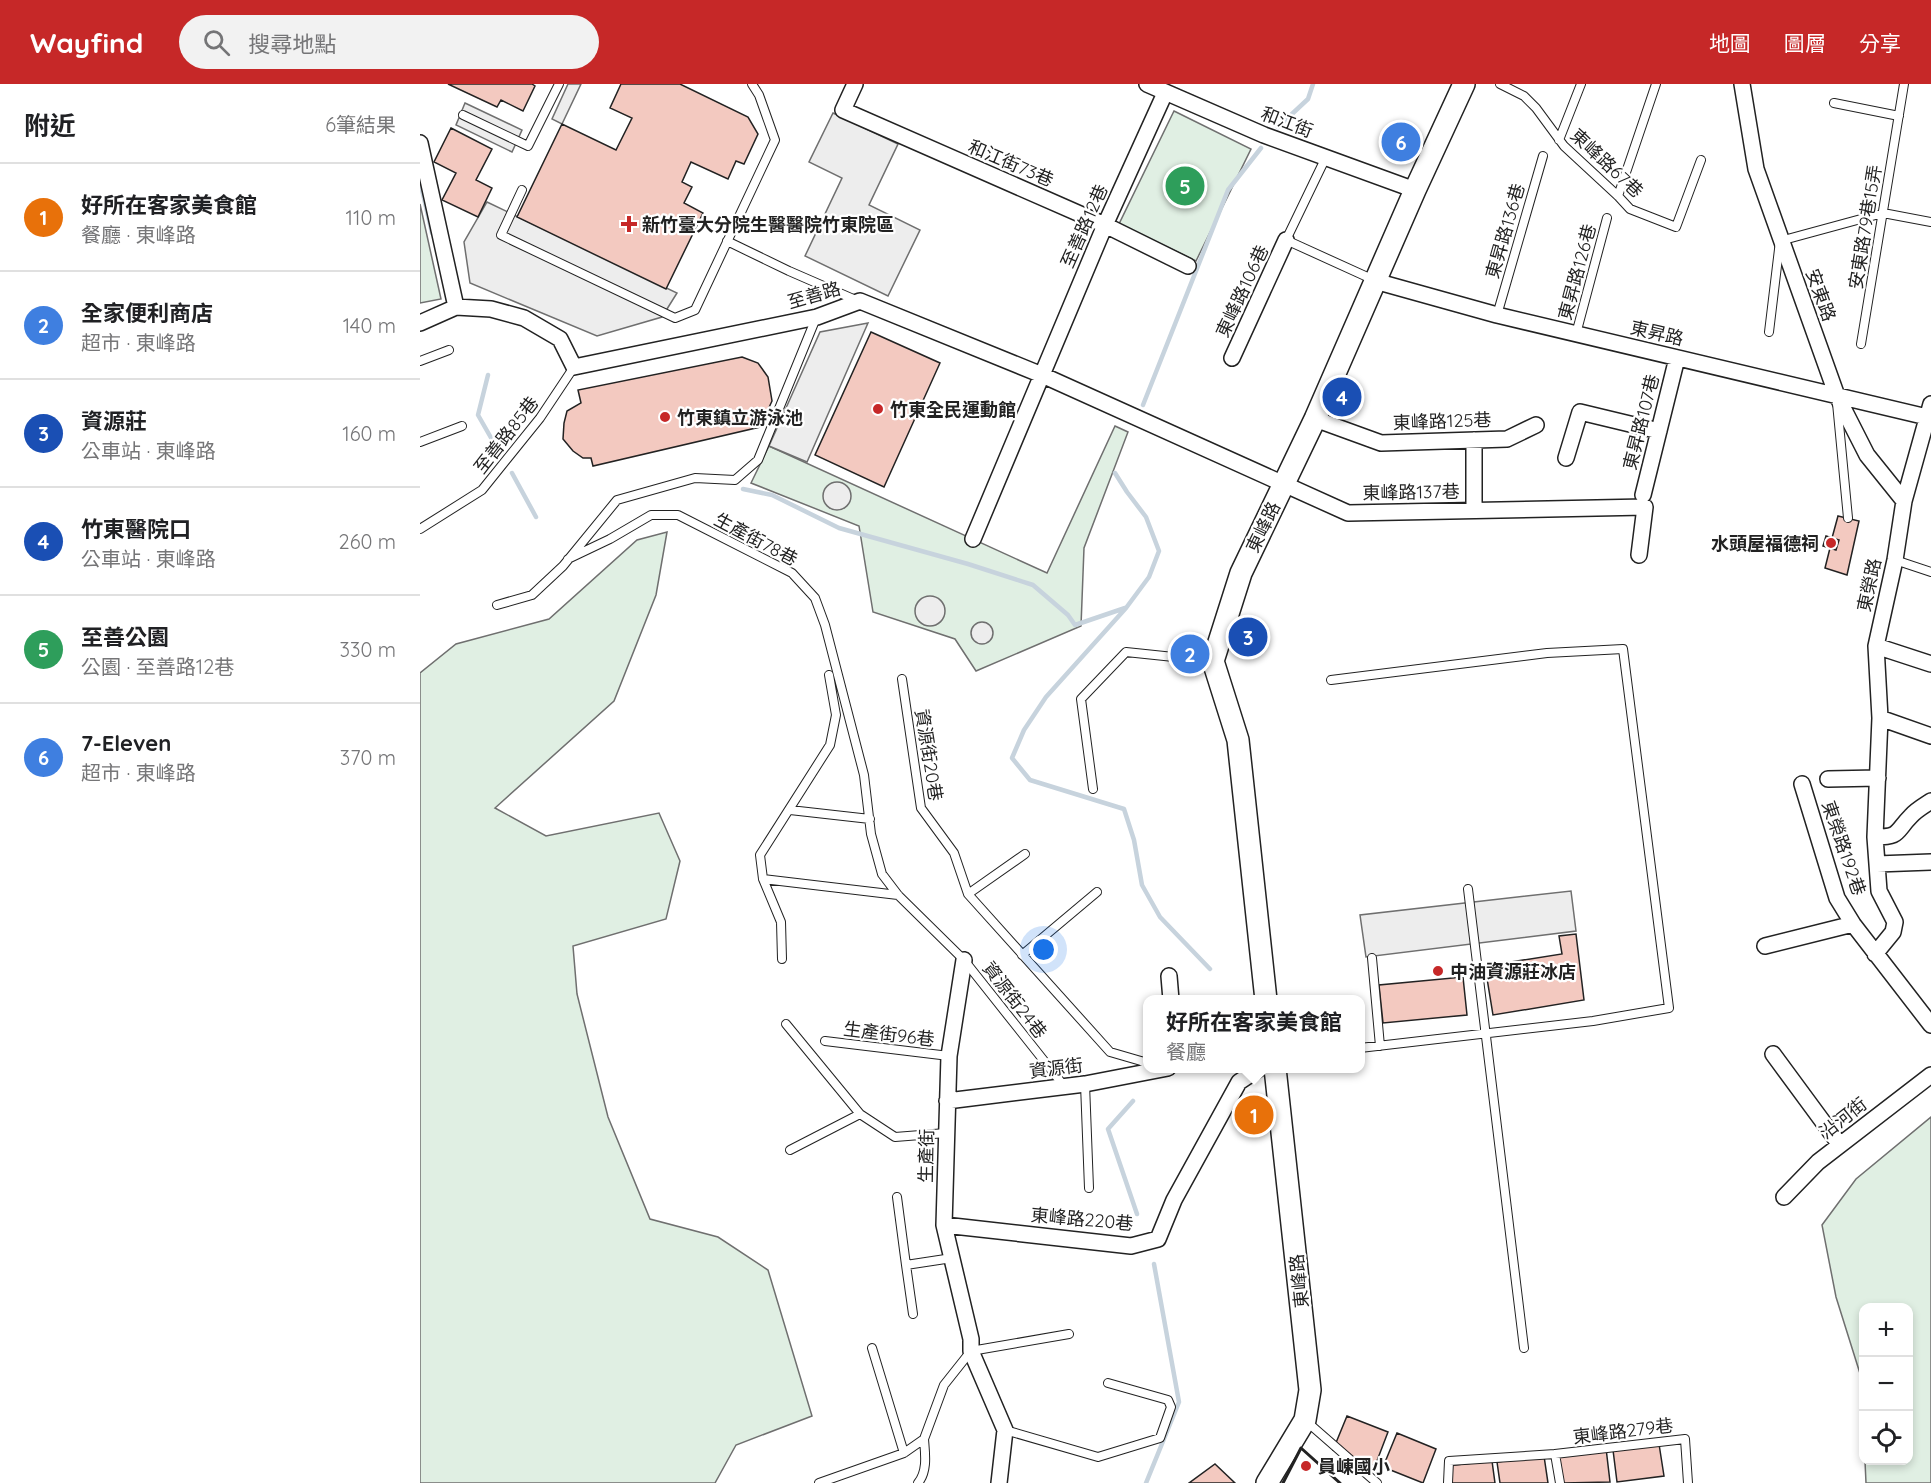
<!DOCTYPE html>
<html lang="zh-TW">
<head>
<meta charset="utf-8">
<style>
	body { margin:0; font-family:Quicksand,"Noto Sans TC",sans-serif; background:#f2f2f2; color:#202124 }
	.controls { position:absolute; right:18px; bottom:18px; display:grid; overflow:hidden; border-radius:12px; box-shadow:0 3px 9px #0003 }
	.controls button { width:54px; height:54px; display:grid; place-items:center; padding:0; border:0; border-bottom:2px solid #e0e0e0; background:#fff; color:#202124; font:30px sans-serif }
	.you { position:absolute; left:624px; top:866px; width:21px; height:21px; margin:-15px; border:4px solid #fff; border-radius:50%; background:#1a73e8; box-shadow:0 0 0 9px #1a73e833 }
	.badge { display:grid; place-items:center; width:39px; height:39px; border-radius:50%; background:#c62828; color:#fff; font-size:20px; font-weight:700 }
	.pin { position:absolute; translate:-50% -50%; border:3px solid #fff; box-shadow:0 2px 6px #0006 }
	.popup { position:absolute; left:723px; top:911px; width:222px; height:78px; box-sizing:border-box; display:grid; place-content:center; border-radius:12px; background:#fff; filter:drop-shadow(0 2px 4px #0005); font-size:20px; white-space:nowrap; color:#757577 }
	.popup b { font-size:22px; color:#202124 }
	.popup::after { content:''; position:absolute; left:50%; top:100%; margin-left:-12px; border:12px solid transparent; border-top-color:#fff }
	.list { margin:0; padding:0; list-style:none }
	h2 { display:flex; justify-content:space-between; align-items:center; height:78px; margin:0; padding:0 24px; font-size:26px }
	h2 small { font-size:20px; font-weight:400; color:#757577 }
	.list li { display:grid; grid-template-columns:39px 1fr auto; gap:18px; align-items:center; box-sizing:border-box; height:108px; padding:0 24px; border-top:2px solid #e0e0e0 }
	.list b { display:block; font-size:22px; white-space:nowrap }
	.list p { margin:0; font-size:20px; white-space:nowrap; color:#757577 }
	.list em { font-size:20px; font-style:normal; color:#757577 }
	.icon { flex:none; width:33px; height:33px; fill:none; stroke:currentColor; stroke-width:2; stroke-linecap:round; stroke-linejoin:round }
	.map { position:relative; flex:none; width:1511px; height:1399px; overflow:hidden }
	header { display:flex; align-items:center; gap:36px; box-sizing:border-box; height:84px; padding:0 30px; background:#c62828; color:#fff }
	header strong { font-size:28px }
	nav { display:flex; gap:33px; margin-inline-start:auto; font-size:21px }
	.search { width:420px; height:54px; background:#f2f2f2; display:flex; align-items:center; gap:15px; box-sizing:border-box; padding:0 21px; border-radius:33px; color:#757577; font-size:22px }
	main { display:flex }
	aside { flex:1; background:#fff }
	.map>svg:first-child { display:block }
	.green { fill:#e0efe3; stroke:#6f6f6f; stroke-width:1.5 }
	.parking { fill:#ededed; stroke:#6f6f6f; stroke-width:1.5 }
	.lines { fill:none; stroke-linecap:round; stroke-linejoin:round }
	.stream { stroke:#c7d3dd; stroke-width:4.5 }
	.building { fill:#f3c9c0; stroke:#222; stroke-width:1.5 }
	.lane-casing { stroke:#222; stroke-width:10 }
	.street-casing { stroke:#222; stroke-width:18 }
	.secondary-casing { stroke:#222; stroke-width:24 }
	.lane { stroke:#fff; stroke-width:8 }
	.street { stroke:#fff; stroke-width:15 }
	.secondary { stroke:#fff; stroke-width:21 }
	.wall { stroke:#222; stroke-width:3 }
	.poi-dot { fill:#c62828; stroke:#fff; stroke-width:2 }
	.labels { text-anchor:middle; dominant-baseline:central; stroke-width:4.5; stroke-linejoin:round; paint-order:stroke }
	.street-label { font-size:18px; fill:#222; stroke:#fff }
	.poi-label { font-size:18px; font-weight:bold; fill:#222; stroke:#fff; text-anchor:start }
</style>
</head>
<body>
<header>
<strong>Wayfind</strong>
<div class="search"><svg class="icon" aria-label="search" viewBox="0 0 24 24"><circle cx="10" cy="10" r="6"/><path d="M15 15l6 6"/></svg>搜尋地點</div>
<nav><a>地圖</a><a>圖層</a><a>分享</a></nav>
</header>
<main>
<aside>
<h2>附近<small>6筆結果</small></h2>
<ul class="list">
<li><span class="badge" style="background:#e8710a">1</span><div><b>好所在客家美食館</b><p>餐廳 · 東峰路</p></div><em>110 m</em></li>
<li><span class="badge" style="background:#3f7fe0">2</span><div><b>全家便利商店</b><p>超市 · 東峰路</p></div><em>140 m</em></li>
<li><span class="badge" style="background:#1a4fb4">3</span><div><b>資源莊</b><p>公車站 · 東峰路</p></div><em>160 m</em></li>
<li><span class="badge" style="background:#1a4fb4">4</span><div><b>竹東醫院口</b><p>公車站 · 東峰路</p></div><em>260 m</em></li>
<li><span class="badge" style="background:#2e9e5b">5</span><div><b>至善公園</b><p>公園 · 至善路12巷</p></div><em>330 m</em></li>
<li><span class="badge" style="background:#3f7fe0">6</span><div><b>7-Eleven</b><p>超市 · 東峰路</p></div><em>370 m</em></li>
</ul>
</aside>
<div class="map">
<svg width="1511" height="1399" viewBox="0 0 1511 1399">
	<rect width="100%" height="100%" fill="#fff"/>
	<!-- green -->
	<path class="green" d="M 754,27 L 831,65 L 776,177 L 699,140 Z
		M 0,120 L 21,215 L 0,219 Z
		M 695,342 L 708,348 L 664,464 L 661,542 L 556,587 L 535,555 L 453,528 L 439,442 L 331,399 L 349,362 L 627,489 Z
		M 247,448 L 236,511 L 194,617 L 75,724 L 126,752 L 239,729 L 260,777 L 246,835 L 153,862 L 157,910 L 188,1033 L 230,1135 L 298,1153 L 348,1186 L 392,1332 L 316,1361 L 295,1399 L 0,1399 L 0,589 L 36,560 L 129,535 L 217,456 Z
		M 1511,1033 L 1511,1399 L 1446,1399 L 1445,1377 L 1488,1376 L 1488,1224 L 1444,1224 L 1443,1299 L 1416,1213 L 1402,1141 L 1436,1095 Z"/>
	<!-- parking -->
	<path class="parking" d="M 148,0 L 161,0 L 142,40 L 132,35 Z
		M 45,19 L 102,46 L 92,68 L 36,41 Z
		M 413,29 L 478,60 L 449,121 L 500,146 L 468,212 L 385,172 L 422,94 L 389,78 Z
		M 67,118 L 257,209 L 242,233 L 177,252 L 50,199 L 44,158 Z
		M 448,239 L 387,378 L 349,362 L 400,248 Z
		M403 412a14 14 0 1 1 28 0a14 14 0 1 1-28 0Z
		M495 527a15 15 0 1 1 30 0a15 15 0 1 1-30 0Z
		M551 549a11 11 0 1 1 22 0a11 11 0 1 1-22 0Z
		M 1151,807 L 1156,847 L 946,873 L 940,831 Z"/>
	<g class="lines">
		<!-- stream -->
		<path class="stream" d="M 858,43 L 888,15 L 893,0
			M 0,97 L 12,149
			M 68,291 L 58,331 L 78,366
			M 723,321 L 808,106 L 841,64
			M 92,389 L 116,433
			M 695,389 L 707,408 L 726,433 L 739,467 L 729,493 L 706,524 L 626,613 L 604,646 L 592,674 L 610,696 L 704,725 L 714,756 L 722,801 L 740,833 L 790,885
			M 323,405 L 352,411 L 419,444 L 548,480 L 613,501 L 648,531 L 655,541 L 705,524
			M 713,1017 L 688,1045 L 717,1130
			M 726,1399 L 759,1318 L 734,1180"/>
	</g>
	<!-- building -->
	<path class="building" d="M 28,0 L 112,0 L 115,2 L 103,27 L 81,16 L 77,23 Z
		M 201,0 L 260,0 L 328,33 L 338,50 L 324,80 L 316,77 L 308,95 L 271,78 L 262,98 L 272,103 L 264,119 L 283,129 L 246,205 L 97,133 L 142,40 L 196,66 L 212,34 L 190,24 Z
		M 31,44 L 72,65 L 56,96 L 72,104 L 58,133 L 22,116 L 36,89 L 14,78 Z
		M 451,248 L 520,279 L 464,403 L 395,371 Z
		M 322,273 L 338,279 L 348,293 L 352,317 L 340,343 L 173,382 L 171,374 L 163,374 L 153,367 L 143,355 L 144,339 L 147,327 L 161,319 L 158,306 Z
		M 1418,432 L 1439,437 L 1427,491 L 1405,484 L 1410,464 L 1416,466 L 1419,456 L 1412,454 Z
		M 1406,452 L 1419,456 L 1416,466 L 1403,462 Z
		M 1156,850 L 1164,916 L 1073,931 L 1065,882 L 1142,870 L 1139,852 Z
		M 1043,893 L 1047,931 L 963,939 L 959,901 Z
		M 927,1332 L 968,1348 L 955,1382 L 913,1366 Z
		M 977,1349 L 1016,1365 L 1003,1399 L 963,1383 Z
		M 1239,1360 L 1244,1392 L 1197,1398 L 1193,1366 Z
		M 1186,1364 L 1190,1398 L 1143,1399 L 1139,1370 Z
		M 1124,1372 L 1128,1399 L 1080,1399 L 1077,1378 Z
		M 1072,1377 L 1075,1399 L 1028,1399 L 1025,1382 Z
		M 795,1380 L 815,1399 L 769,1399 Z"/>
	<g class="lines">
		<!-- lane casing -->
		<g class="lane-casing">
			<path id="lane" d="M 1080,0 L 1104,12 L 1116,24 L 1144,62 L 1198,112 L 1210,125 L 1256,143 L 1281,76
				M 1414,19 L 1479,32
				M 43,31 L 108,62 L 139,0
				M 1139,56 L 1161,0
				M 906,73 L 866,156 L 954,196
				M 102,106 L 81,151 L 255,234 L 275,226 L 355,56 L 339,11 L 332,0
				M 1198,112 L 1236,0
				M 307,157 L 369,187 L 438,217
				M 1077,231 L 1123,72
				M 1349,248 L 1360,157 L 1463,129 L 1511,138
				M 1156,250 L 1187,134
				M 1441,260 L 1484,0
				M 0,277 L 29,266
				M 1417,319 L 1428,434
				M 0,358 L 42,342
				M 0,445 L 62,406 L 120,334 L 154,283
				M 148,475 L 190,455 L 231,431 L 258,431 L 372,489 L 395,514 L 405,541 L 444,691 L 451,750 L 462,790 L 478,811 L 544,876 L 644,1002
				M 1475,476 L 1511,488
				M 77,521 L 112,511 L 143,482 L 197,416 L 275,394 L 315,396 L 338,376 L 396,234
				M 409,591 L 416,631 L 410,661 L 340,771 L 343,795 L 478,811
				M 482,595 L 501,724 L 534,769 L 548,810 L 690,968 L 721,977 L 728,980
				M 911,596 L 1127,569 L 1203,565 L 1249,924 L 1173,937 L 940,964
				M 673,705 L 661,615 L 706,568 L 792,577
				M 370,726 L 450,735
				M 343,795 L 361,838 L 362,875
				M 1048,805 L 1104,1264
				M 548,810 L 605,770
				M 602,871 L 677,808
				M 952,874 L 960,962
				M 366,940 L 440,1030 L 475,1053 L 526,1049
				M 405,957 L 529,972
				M 665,1000 L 669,1104
				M 370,1066 L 440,1030
				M 477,1113 L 486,1181
				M 493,1230 L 486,1181 L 532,1174
				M 452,1264 L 484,1369
				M 886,1337 L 957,1399
				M 585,1346 L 678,1373 L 740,1354 L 751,1323 L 748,1316 L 688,1299
				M 1135,1370 L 1140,1399
				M 399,1399 L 484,1369 L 504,1355 L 524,1301 L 551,1267 L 649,1250
				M 498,1399 C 508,1387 505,1369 504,1355
				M 1028,1399 L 1029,1377 L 1135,1370 L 1265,1355 L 1268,1399"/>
		</g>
		<!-- street casing -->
		<g class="street-casing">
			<path id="street" d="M 435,0 L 423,26 L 685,141 L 768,182
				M 727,0 L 844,51 L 995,106
				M 1322,0 L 1336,85 L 1417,312 L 1447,371 L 1484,417
				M 0,59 L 36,223
				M 955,197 L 1077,231 L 1511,334
				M 0,239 L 36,223 L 71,225 L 104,234 L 140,255 L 154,283 L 397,233 L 440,217 L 622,291 L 928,429 L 1225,423 L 1219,471
				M 812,274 L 866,156
				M 895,335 L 961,359 L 1087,355 L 1116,341
				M 1146,374 L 1160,328 L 1239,347
				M 1223,411 L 1257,274
				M 1054,426 L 1054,356
				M 553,455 L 685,141 L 745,9
				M 1456,562 L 1511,580
				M 1460,634 L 1511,652
				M 1408,695 L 1458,694
				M 1382,700 L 1417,814 L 1433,840 L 1511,941
				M 1455,753 C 1481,753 1475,748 1491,732 C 1496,726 1505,721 1511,717
				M 1457,780 L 1511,778
				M 1345,862 L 1433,840
				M 1455,870 L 1473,848 L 1475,838 L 1459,807 L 1455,753 L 1460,634 L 1456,562 L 1475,476 L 1484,417 L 1511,320
				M 544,876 L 529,972 L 524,1141 L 551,1255 L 551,1267 L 585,1346 L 579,1399
				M 749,892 L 751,916
				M 1353,970 L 1420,1061
				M 527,1017 L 665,1000 L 748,984
				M 1364,1113 L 1398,1078 L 1511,991
				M 524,1141 L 711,1162 L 738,1155 L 754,1116 L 819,998 L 840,984"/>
		</g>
		<!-- secondary casing -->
		<g class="secondary-casing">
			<path id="secondary" d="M 846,916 L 818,656 L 793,577 L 821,489 L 895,335 L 995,106 L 1044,0
				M 847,1399 L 885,1336 L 890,1306 L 855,984"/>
		</g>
		<!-- lane -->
		<use href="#lane" class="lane"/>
		<!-- street -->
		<use href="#street" class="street"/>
		<!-- secondary -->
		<use href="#secondary" class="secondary"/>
		<!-- wall -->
		<path class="wall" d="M 863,1399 L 881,1364 L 920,1399"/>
	</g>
	<!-- markers -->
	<g class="poi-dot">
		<path d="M206 131h6v6h6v6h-6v6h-6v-6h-6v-6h6z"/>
		<circle cx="458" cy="325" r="6"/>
		<circle cx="245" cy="333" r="6"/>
		<circle cx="1411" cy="459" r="6"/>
		<circle cx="1018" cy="887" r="6"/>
		<circle cx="886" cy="1382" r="6"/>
	</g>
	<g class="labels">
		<!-- street labels -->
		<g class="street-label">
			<text transform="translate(867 38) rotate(21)">和江街</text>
			<text transform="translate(591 79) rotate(23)">和江街73巷</text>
			<text transform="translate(1187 79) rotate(43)">東峰路67巷</text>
			<text transform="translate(664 142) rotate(-66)">至善路12巷</text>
			<text transform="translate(1445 143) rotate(-81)">安東路79巷15弄</text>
			<text transform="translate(1085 147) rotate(-74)">東昇路136巷</text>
			<text transform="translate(1157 188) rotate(-75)">東昇路126巷</text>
			<text transform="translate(822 207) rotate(-65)">東峰路106巷</text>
			<text transform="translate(394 211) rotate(-16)">至善路</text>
			<text transform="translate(1401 211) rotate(70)">安東路</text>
			<text transform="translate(1237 249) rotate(13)">東昇路</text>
			<text transform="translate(1022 337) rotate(-2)">東峰路125巷</text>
			<text transform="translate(1221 338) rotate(-76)">東昇路107巷</text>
			<text transform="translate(86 351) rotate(-52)">至善路85巷</text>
			<text transform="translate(991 408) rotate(-1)">東峰路137巷</text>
			<text transform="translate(843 443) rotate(-64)">東峰路</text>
			<text transform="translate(336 455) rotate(28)">生產街78巷</text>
			<text transform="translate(1449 501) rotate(-78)">東榮路</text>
			<text transform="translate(509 671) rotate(81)">資源街20巷</text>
			<text transform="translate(1424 764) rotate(71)">東榮路192巷</text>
			<text transform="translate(595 916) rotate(52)">資源街24巷</text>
			<text transform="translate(469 950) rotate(7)">生產街96巷</text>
			<text transform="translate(636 984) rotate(-7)">資源街</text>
			<text transform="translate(1423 1034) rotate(-38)">沿河街</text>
			<text transform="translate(506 1072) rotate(-89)">生產街</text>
			<text transform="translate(662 1135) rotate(5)">東峰路220巷</text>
			<text transform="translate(879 1197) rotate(-96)">東峰路</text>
			<text transform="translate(1203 1347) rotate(-7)">東峰路279巷</text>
		</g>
		<!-- poi labels -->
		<g class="poi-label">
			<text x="222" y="140">新竹臺大分院生醫醫院竹東院區</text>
			<text x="470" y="325">竹東全民運動館</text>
			<text x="257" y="333">竹東鎮立游泳池</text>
			<text x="1399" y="459" text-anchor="end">水頭屋福德祠</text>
			<text x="1030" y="887">中油資源莊冰店</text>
			<text x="898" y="1382">員崠國小</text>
		</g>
	</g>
</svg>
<div class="controls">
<button>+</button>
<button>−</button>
<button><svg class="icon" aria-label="locate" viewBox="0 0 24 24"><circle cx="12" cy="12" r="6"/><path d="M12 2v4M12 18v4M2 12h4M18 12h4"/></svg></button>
</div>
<div class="you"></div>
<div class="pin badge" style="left:834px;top:1031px;background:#e8710a">1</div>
<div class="popup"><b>好所在客家美食館</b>餐廳</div>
<div class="pin badge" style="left:770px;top:570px;background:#3f7fe0">2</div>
<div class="pin badge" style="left:828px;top:553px;background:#1a4fb4">3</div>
<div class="pin badge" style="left:922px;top:313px;background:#1a4fb4">4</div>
<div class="pin badge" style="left:765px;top:102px;background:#2e9e5b">5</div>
<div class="pin badge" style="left:981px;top:58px;background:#3f7fe0">6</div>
</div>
</main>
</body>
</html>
